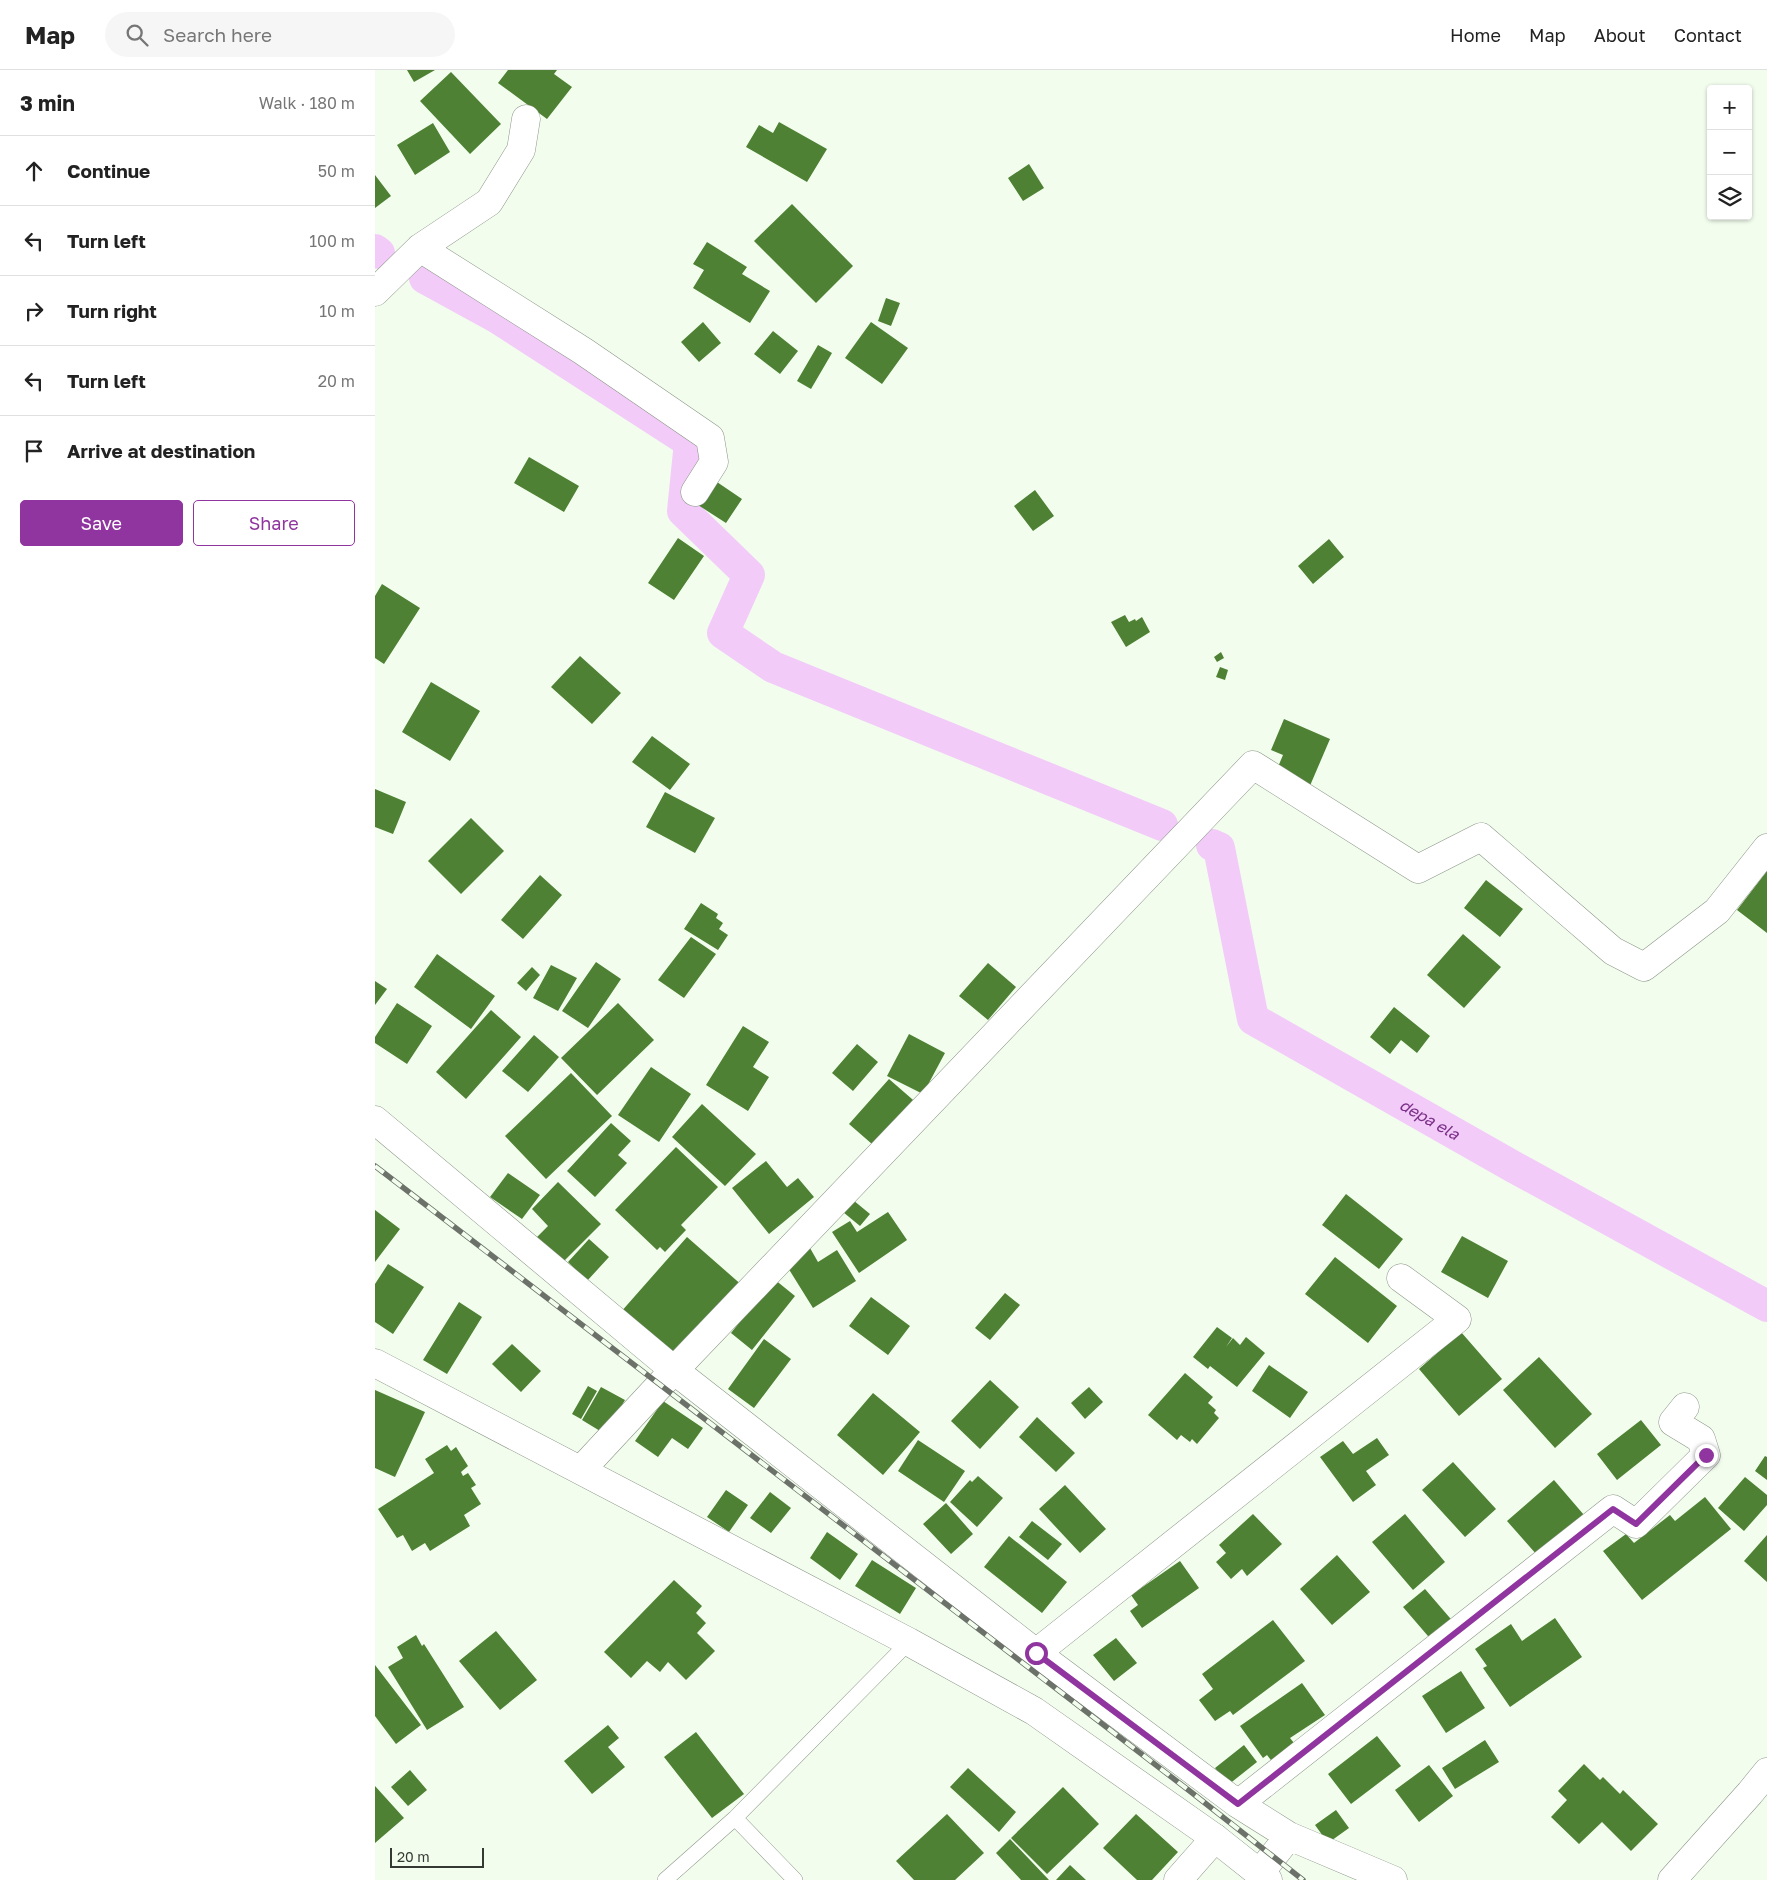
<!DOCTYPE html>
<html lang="en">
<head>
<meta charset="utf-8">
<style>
	body { margin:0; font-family:"Golos Text",sans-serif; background:#f6f6f6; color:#222 }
	.controls { position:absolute; right:15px; top:15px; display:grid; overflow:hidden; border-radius:5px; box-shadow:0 1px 4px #0004 }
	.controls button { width:45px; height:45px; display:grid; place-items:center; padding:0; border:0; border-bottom:1px solid #e0e0e0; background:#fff; color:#222; font:25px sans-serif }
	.scale { position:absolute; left:15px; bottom:12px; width:94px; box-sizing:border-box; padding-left:5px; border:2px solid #353933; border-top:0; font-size:14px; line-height:18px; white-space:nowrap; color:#353933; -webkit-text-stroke:4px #f2fdee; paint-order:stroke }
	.stop { position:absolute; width:15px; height:15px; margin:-11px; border:4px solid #90359f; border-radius:50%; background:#fff }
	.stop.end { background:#90359f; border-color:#fff; box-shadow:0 1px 5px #0008 }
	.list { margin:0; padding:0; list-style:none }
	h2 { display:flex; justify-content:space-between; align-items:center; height:65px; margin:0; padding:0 20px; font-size:21px }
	h2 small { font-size:16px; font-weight:400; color:#767676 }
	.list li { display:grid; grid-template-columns:32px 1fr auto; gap:15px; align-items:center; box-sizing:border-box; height:70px; padding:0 20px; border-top:1px solid #e0e0e0 }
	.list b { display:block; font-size:19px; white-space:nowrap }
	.list em { font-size:16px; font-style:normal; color:#767676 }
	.actions { display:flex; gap:10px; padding:15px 20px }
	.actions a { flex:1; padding:11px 0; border:1px solid #90359f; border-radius:5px; text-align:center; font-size:18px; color:#90359f }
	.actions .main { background:#90359f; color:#fff }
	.icon { flex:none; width:28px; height:28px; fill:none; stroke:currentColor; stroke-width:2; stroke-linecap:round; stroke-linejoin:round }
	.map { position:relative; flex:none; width:1392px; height:1810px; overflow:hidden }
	header { display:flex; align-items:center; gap:30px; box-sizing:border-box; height:70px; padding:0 25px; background:#fff; border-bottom:1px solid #e0e0e0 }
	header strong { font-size:24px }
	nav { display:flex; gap:28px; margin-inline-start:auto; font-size:18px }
	.search { width:350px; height:45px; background:#f6f6f6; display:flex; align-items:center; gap:12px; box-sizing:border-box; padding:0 18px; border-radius:28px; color:#767676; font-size:19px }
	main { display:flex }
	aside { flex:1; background:#fff }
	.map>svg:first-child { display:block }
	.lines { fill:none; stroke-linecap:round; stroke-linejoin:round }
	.canal { stroke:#f2cbf9; stroke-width:32 }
	.building { fill:#4e8133 }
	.service-casing { stroke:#8c9688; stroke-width:16 }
	.minor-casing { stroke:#8c9688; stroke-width:29 }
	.tertiary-casing { stroke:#8c9688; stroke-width:29 }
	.service { stroke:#fff; stroke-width:15 }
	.minor { stroke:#fff; stroke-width:28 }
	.tertiary { stroke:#fff; stroke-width:28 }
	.rail-casing { stroke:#6c7269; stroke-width:5.5 }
	.rail { stroke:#f2fdee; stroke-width:4; stroke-dasharray:11; stroke-linecap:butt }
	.route { stroke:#90359f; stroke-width:6 }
	.labels { text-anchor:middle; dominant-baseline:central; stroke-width:5; stroke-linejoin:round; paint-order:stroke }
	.water-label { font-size:16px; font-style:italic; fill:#7c3189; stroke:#f2fdee }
</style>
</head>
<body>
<header>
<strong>Map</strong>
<div class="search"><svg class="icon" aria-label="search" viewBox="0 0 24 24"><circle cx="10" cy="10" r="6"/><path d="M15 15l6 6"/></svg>Search here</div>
<nav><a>Home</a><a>Map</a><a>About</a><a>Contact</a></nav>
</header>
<main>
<aside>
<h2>3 min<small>Walk · 180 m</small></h2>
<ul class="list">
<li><svg class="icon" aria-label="ahead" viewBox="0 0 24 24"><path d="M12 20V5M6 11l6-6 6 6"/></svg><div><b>Continue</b></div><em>50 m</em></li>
<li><svg class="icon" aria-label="left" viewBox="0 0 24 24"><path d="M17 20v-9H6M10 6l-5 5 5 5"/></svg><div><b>Turn left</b></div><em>100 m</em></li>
<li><svg class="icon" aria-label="right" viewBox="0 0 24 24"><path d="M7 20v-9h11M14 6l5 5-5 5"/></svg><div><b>Turn right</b></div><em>10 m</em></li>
<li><svg class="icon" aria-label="left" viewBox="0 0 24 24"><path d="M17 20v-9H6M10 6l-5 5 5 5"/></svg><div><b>Turn left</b></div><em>20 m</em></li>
<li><svg class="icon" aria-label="arrive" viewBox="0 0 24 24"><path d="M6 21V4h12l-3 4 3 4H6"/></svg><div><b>Arrive at destination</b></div></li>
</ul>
<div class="actions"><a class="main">Save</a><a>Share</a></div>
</aside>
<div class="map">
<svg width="1392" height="1810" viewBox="0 0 1392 1810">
	<rect width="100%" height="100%" fill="#f2fdee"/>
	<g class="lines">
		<!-- canal -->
		<g class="canal">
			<path d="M 0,180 L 4,183"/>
			<path d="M 50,208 L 123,248 L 315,372 L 308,441 L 374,505 L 348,563 L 398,597 L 787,755"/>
			<path id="s1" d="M 837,775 L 844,778 L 878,949 L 1137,1096 L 1392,1236"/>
		</g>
	</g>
	<!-- building -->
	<path class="building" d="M 32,0 L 60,0 L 39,12 Z
		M 133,0 L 182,0 L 179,4 L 197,17 L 172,49 L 123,13 Z
		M 76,2 L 126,54 L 95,84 L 45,31 Z
		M 404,52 L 452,79 L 432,112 L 371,77 L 384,55 L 398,63 Z
		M 58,53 L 75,82 L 40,105 L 22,75 Z
		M 654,94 L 669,118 L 648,131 L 633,108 Z
		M 0,105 L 16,126 L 0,138 Z
		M 417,134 L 478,196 L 441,233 L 379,171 Z
		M 332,172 L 372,197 L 367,204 L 395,221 L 375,253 L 318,218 L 329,200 L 318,194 Z
		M 511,228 L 525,233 L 516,256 L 503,251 Z
		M 328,252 L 346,273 L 324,292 L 306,272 Z
		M 496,252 L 533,278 L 507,314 L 470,288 Z
		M 398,261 L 423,281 L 405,304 L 379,284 Z
		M 443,275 L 457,283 L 436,319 L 422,311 Z
		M 154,387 L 204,416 L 189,442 L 139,413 Z
		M 339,410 L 367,429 L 351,453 L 323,435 Z
		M 660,420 L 679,446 L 658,461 L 639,436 Z
		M 303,468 L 329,486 L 299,530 L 273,513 Z
		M 954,469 L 969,487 L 938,514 L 923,496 Z
		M 7,514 L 45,538 L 9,594 L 0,588 L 0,526 Z
		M 750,545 L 754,552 L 760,549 L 761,551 L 767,547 L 775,562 L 751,577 L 736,552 Z
		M 846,582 L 849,588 L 842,592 L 839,587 Z
		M 205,586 L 246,623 L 217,654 L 176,617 Z
		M 845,597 L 853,600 L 850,610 L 841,607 Z
		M 56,612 L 105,641 L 75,691 L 27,662 Z
		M 909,649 L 955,669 L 934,718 L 900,704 L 908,685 L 896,680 Z
		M 277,666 L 315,694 L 295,720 L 257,692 Z
		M 0,719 L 31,732 L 18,764 L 0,757 Z
		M 290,722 L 340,748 L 320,783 L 271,757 Z
		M 96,748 L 129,781 L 86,824 L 53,791 Z
		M 1392,801 L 1392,863 L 1362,840 Z
		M 165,805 L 187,825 L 148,869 L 126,850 Z
		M 1111,810 L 1148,839 L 1125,867 L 1089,838 Z
		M 326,833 L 343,844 L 341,848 L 348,853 L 344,859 L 353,865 L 343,880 L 309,859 Z
		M 1088,864 L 1126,897 L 1089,938 L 1052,905 Z
		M 316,867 L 341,884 L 309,928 L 283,910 Z
		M 62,884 L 120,926 L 96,959 L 39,917 Z
		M 221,892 L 246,909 L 213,958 L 187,941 Z
		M 613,893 L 641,917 L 613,950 L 584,926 Z
		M 176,895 L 202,908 L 183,941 L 158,928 Z
		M 157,897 L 165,905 L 151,921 L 142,913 Z
		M 0,911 L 12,919 L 0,935 Z
		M 22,933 L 57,956 L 32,994 L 0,973 L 0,967 Z
		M 243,933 L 279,970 L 222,1025 L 186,988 Z
		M 1019,937 L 1055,966 L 1042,983 L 1026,970 L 1015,984 L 995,967 Z
		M 116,940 L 146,967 L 91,1029 L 61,1002 Z
		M 368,956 L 394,972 L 378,997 L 394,1007 L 373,1041 L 331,1015 Z
		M 534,964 L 570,983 L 548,1024 L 512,1006 Z
		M 159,965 L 184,987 L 153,1022 L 127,1001 Z
		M 482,974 L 503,992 L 478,1021 L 457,1003 Z
		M 276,997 L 316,1024 L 284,1072 L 243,1045 Z
		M 196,1003 L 237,1046 L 171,1109 L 130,1066 Z
		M 514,1009 L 545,1036 L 505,1081 L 474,1054 Z
		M 327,1034 L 381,1084 L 350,1116 L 297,1067 Z
		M 236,1053 L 256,1071 L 243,1085 L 252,1093 L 220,1127 L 192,1101 Z
		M 301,1077 L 343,1117 L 306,1155 L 311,1160 L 290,1182 L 285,1177 L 282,1180 L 240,1140 Z
		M 391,1091 L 412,1117 L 423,1108 L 439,1127 L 394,1164 L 357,1118 Z
		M 133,1103 L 165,1125 L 147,1149 L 115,1127 Z
		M 183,1112 L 226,1154 L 185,1195 L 159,1170 L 173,1156 L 157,1139 Z
		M 971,1124 L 1028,1169 L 1004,1199 L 947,1155 Z
		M 478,1130 L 495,1144 L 485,1156 L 468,1142 Z
		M 0,1140 L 25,1159 L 0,1192 Z
		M 513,1142 L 532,1170 L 484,1203 L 457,1162 L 475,1151 L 482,1162 Z
		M 1087,1166 L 1133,1191 L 1113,1228 L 1066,1202 Z
		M 312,1167 L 369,1217 L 301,1293 L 245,1243 Z
		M 214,1169 L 234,1187 L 212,1211 L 193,1192 Z
		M 435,1178 L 443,1192 L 462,1180 L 481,1211 L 438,1238 L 410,1193 Z
		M 960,1187 L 1022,1236 L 993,1273 L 930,1224 Z
		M 13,1194 L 49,1217 L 18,1264 L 0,1252 L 0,1214 Z
		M 399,1209 L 420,1226 L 377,1280 L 356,1263 Z
		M 630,1223 L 645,1235 L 615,1270 L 600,1258 Z
		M 496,1227 L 535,1256 L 513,1285 L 474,1256 Z
		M 84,1232 L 107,1247 L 72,1304 L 48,1290 Z
		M 842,1257 L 857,1268 L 851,1277 L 858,1268 L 865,1275 L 871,1267 L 890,1283 L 862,1317 L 835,1296 L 833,1299 L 818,1287 Z
		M 1086,1262 L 1127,1309 L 1084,1346 L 1044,1299 Z
		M 389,1269 L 416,1289 L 379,1338 L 353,1319 Z
		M 137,1274 L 166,1301 L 146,1322 L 117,1294 Z
		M 1164,1287 L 1217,1344 L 1180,1378 L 1128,1320 Z
		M 894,1295 L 933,1322 L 915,1348 L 877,1321 Z
		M 810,1303 L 838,1327 L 833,1333 L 841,1340 L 839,1343 L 844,1348 L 822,1374 L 817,1369 L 815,1372 L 806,1365 L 802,1370 L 773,1345 Z
		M 615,1310 L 644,1337 L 605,1379 L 576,1351 Z
		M 213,1316 L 222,1321 L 206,1349 L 197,1344 Z
		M 226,1317 L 250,1330 L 230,1364 L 207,1350 Z
		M 714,1317 L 728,1332 L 710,1349 L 696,1333 Z
		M 0,1320 L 50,1342 L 20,1407 L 0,1398 Z
		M 498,1323 L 545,1362 L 508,1405 L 462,1365 Z
		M 288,1331 L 328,1358 L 313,1379 L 297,1368 L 283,1387 L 260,1371 Z
		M 662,1347 L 700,1383 L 681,1402 L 644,1367 Z
		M 1266,1350 L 1286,1375 L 1242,1410 L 1222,1384 Z
		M 1002,1368 L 1014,1385 L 991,1401 L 1001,1415 L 978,1432 L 945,1387 L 968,1371 L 978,1384 Z
		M 543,1370 L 590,1401 L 569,1432 L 523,1401 Z
		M 72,1375 L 76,1381 L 81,1377 L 93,1396 L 86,1402 L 88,1406 L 93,1403 L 101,1415 L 96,1418 L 106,1434 L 89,1445 L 95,1456 L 55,1481 L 50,1473 L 37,1481 L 28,1465 L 22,1468 L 3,1439 L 59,1403 L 50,1389 Z
		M 1390,1386 L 1392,1387 L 1392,1410 L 1380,1401 Z
		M 1078,1392 L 1121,1439 L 1090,1467 L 1047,1420 Z
		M 603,1406 L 628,1428 L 602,1457 L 575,1432 L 595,1410 L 597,1412 Z
		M 1370,1407 L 1392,1425 L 1392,1435 L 1369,1461 L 1343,1438 Z
		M 1179,1410 L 1209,1445 L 1162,1485 L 1132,1451 Z
		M 690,1415 L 731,1459 L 705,1483 L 664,1439 Z
		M 351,1420 L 373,1435 L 354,1462 L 332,1447 Z
		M 395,1422 L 416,1438 L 396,1463 L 375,1448 Z
		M 1330,1427 L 1356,1459 L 1267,1530 L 1228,1481 L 1251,1464 L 1259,1473 L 1295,1445 L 1300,1451 Z
		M 571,1433 L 598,1464 L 576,1484 L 548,1454 Z
		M 878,1444 L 907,1474 L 872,1506 L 867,1499 L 856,1509 L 841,1492 L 851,1483 L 844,1475 Z
		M 1030,1444 L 1070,1492 L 1038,1520 L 997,1472 Z
		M 657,1451 L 687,1474 L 673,1490 L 644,1467 Z
		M 452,1462 L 483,1484 L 465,1510 L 435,1488 Z
		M 1392,1465 L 1392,1512 L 1369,1491 Z
		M 634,1466 L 692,1512 L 667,1543 L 609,1497 Z
		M 962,1485 L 995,1522 L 957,1555 L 925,1519 Z
		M 497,1490 L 541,1518 L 525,1544 L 480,1516 Z
		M 805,1491 L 824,1518 L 767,1558 L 755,1541 L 763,1535 L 756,1525 Z
		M 299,1510 L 327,1536 L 321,1543 L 331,1553 L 322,1563 L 340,1581 L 311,1610 L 293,1592 L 285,1602 L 272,1591 L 256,1608 L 229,1582 Z
		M 1050,1519 L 1081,1555 L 1059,1573 L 1028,1537 Z
		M 1180,1548 L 1207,1587 L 1135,1637 L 1108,1598 L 1112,1596 L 1100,1579 L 1136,1554 L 1147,1571 Z
		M 898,1550 L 930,1591 L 858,1645 L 855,1641 L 840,1651 L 824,1630 L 838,1619 L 827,1604 Z
		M 121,1561 L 162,1610 L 125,1640 L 84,1591 Z
		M 41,1565 L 47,1576 L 49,1574 L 89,1637 L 52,1660 L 13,1597 L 28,1588 L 22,1577 Z
		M 741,1568 L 762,1593 L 739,1611 L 718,1585 Z
		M 0,1595 L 46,1655 L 21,1674 L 0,1646 Z
		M 1086,1601 L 1110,1638 L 1071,1663 L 1047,1626 Z
		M 927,1613 L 950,1645 L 915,1668 L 923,1678 L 899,1694 L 892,1685 L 888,1688 L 865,1656 Z
		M 233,1655 L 244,1668 L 233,1677 L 250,1697 L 217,1724 L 189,1691 Z
		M 321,1662 L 369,1724 L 337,1748 L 289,1687 Z
		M 1002,1666 L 1026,1696 L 976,1734 L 953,1704 Z
		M 1110,1670 L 1124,1692 L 1080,1719 L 1067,1698 Z
		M 869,1675 L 882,1692 L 853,1715 L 840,1698 Z
		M 1209,1694 L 1225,1710 L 1228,1707 L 1245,1724 L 1248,1720 L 1283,1754 L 1256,1781 L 1227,1752 L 1204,1774 L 1176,1747 L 1192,1730 L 1183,1721 Z
		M 1054,1695 L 1078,1726 L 1044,1752 L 1020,1720 Z
		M 593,1698 L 641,1742 L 624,1762 L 575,1717 Z
		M 35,1700 L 52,1720 L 33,1736 L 16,1717 Z
		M 0,1716 L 29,1748 L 0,1773 Z
		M 688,1717 L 724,1754 L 672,1804 L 636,1768 Z
		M 961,1740 L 974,1758 L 953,1773 L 940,1755 Z
		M 572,1744 L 609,1783 L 580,1810 L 539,1810 L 521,1791 Z
		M 761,1744 L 803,1782 L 777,1810 L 762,1810 L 728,1778 Z
		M 635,1769 L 674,1810 L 646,1810 L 621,1783 Z
		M 695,1795 L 711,1810 L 681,1810 Z"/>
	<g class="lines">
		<!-- service casing -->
		<g class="service-casing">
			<path id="service" d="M 360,1748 L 420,1810
				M 290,1810 L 360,1748 L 534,1572"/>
		</g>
		<!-- minor casing -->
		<g class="minor-casing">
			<path id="minor" d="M 45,178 L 208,281 L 335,368 L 339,392 L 320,422
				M 0,222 L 45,178 L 114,132 L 146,80 L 151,49
				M 0,1050 L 300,1301 L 661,1583 L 863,1734
				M 206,1400 L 286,1314 L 878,695 L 1043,799 L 1106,767 L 1238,881 L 1269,897 L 1342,841 L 1392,778
				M 661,1583 L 1082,1249 L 1026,1208
				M 914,1766 L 863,1734 L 1238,1439 L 1261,1454 L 1331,1385 L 1326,1369 L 1298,1352 L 1310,1337
				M 884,1804 L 914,1766 L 1018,1810
				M 803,1810 L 840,1768
				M 1297,1810 L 1375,1723 L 1392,1702"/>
		</g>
		<!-- tertiary casing -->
		<g class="tertiary-casing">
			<path id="tertiary" d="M 0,1293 L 534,1572 L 659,1641 L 840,1768 L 893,1810"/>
		</g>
		<!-- service -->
		<use href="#service" class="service"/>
		<!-- minor -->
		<use href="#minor" class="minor"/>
		<!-- tertiary -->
		<use href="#tertiary" class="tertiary"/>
		<!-- rail casing -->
		<g class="rail-casing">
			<path id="rail" d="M 0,1096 L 816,1722 L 928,1810"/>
		</g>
		<!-- rail -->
		<use href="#rail" class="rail"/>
	</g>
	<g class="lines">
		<!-- route -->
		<path class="route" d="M 661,1583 L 863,1734 L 1238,1439 L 1261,1454 L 1331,1385"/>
	</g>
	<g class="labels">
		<!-- water labels -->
		<g class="water-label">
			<text stroke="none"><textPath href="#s1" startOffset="385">depa ela</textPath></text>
		</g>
	</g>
</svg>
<div class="controls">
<button>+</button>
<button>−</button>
<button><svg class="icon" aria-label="layers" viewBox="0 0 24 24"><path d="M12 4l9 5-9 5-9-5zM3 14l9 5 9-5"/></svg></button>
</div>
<div class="scale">20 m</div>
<div class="stop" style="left:661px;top:1583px"></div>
<div class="stop end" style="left:1331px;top:1385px"></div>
</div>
</main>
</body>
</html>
